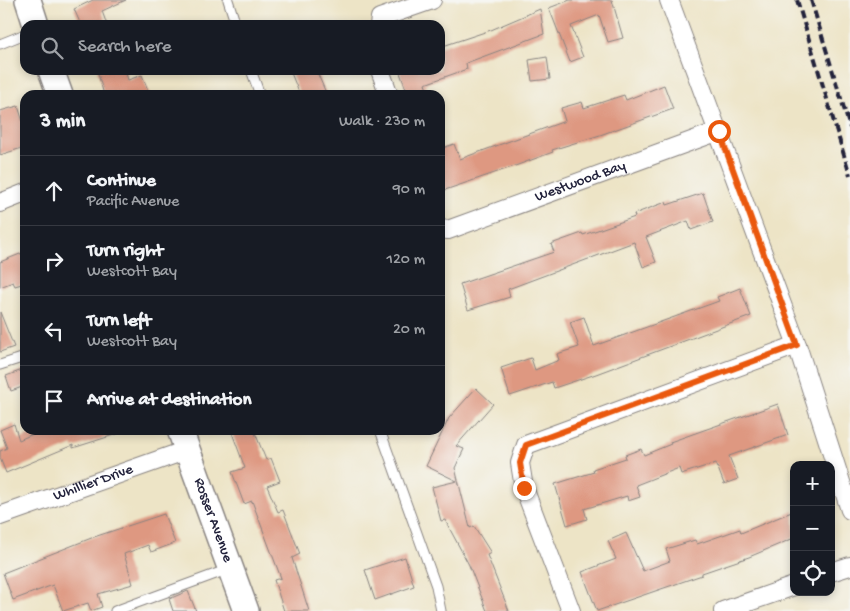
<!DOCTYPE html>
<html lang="en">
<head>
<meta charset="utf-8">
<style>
	body { margin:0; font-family:"Gochi Hand",sans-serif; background:#242831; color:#f1f3f6 }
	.controls { position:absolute; right:15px; bottom:15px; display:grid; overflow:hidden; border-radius:10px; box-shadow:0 2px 8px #0003 }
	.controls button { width:45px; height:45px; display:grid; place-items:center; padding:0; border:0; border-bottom:1px solid #363941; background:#171b24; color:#f1f3f6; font:25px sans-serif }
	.stop { position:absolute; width:15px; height:15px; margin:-11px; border:4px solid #ea580c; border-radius:50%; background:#fff }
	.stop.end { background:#ea580c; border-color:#fff; box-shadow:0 1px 5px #0008 }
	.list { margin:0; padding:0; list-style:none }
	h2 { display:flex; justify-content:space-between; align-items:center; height:65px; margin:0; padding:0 20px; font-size:21px }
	h2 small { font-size:16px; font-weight:400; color:#9ea1a6 }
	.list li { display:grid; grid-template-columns:32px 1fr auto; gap:15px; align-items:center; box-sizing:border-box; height:70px; padding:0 20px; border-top:1px solid #363941 }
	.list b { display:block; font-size:19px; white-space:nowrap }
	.list p { margin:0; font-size:16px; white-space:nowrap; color:#9ea1a6 }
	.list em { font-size:16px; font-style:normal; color:#9ea1a6 }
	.icon { flex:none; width:28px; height:28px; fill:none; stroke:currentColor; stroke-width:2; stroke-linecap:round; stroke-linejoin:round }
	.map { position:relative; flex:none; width:850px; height:611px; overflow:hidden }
	.search { position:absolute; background:#171b24; box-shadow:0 2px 8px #0003; left:20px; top:20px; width:425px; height:55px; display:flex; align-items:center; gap:12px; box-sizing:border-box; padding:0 18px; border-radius:15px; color:#9ea1a6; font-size:19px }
	.panel { position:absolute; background:#171b24; box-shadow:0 2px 8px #0003; left:20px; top:90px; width:425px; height:345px; border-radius:15px }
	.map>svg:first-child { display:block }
	.building { fill:#de9881 }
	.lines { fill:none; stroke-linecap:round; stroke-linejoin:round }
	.lane-casing { stroke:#888380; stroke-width:11 }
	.street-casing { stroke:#888380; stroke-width:20 }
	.secondary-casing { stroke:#888380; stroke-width:28 }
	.lane { stroke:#fff; stroke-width:9 }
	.street { stroke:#fff; stroke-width:18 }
	.secondary { stroke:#fff; stroke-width:25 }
	.rail { stroke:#22223b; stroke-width:4; stroke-dasharray:8 4; stroke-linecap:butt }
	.route { stroke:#ea580c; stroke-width:6 }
	.labels { text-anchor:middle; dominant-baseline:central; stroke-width:4; stroke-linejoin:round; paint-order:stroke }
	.street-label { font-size:15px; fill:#22223b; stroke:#f6f6f2 }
</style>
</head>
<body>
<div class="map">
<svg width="850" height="611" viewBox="0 0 850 611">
	<rect width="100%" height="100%" fill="#f6f6f2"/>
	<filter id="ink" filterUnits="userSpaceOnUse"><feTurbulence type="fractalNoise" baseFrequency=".02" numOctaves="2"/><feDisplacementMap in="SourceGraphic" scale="10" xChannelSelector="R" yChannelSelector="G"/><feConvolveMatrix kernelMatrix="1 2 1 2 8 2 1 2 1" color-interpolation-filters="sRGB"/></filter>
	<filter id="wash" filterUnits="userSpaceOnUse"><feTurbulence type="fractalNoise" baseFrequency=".0096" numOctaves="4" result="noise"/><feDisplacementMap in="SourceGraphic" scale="20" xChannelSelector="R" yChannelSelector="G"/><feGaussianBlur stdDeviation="1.12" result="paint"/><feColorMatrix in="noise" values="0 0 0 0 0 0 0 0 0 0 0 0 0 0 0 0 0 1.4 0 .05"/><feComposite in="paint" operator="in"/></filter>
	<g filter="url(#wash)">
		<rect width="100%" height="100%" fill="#ede4c6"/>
		<g id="blocks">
			<!-- building -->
			<path class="building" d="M 93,0 L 126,0 L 102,11 L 107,25 L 81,25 L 74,9 Z
				M 570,0 L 612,0 L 623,38 L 608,42 L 599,15 L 571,26 L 583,57 L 570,62 L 549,8 Z
				M 540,9 L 544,34 L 466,63 L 467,69 L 425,84 L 429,95 L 408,95 L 399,70 L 440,70 L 440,47 L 491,30 Z
				M 547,57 L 550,79 L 532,81 L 529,60 Z
				M 97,70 L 125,70 L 128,80 L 142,75 L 150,95 L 104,95 Z
				M 298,70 L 316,70 L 327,95 L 300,95 L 291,73 Z
				M 664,85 L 673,109 L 600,135 L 552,150 L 553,152 L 515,166 L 445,190 L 440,177 L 440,149 L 454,144 L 460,159 L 565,121 L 561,108 L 582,102 L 584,108 L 624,95 L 626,100 Z
				M 18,106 L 25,128 L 25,147 L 0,155 L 0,111 Z
				M 703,193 L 713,222 L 691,230 L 688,221 L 646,237 L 656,262 L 643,267 L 634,242 L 508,289 L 510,297 L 468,310 L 460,284 L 554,252 L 551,244 L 582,233 L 583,235 L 635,217 L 634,214 L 666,202 L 667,205 Z
				M 25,252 L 25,283 L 15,286 L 13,282 L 0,287 L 0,262 Z
				M 740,288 L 751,316 L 596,374 L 554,388 L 552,382 L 510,396 L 501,368 L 531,358 L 535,370 L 559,360 L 557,354 L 579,347 L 570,322 L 584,317 L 594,346 L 719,301 L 717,297 Z
				M 0,312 L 14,347 L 0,352 Z
				M 25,369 L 25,386 L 11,391 L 6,376 Z
				M 476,388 L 493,404 L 456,446 L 464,449 L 455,468 L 470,528 L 474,526 L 491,553 L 487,555 L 509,611 L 487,611 L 469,565 L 445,520 L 441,521 L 432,487 L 457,481 L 426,466 L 449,418 Z
				M 778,404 L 788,435 L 729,456 L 738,479 L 724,484 L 716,463 L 681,474 L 679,468 L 636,485 L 640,497 L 628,501 L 627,496 L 584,509 L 587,519 L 567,525 L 555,484 L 594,472 L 593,469 L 626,458 L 625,455 L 641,449 L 644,455 L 671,444 L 670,442 Z
				M 14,424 L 19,440 L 42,430 L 119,430 L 120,433 L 73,448 L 73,445 L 6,473 L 0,458 L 0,451 L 7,448 L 0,430 Z
				M 231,430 L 254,430 L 266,460 L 271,458 L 280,481 L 267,486 L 278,512 L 283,510 L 300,554 L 292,558 L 309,611 L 284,611 L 274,580 L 281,578 L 252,501 L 244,504 L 232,472 L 245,468 Z
				M 794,511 L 794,538 L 749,557 L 702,573 L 702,575 L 597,611 L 582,572 L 616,559 L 608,541 L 626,533 L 643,571 L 670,561 L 666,549 L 695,540 L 697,544 L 740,529 L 741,533 Z
				M 164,514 L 175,543 L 151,552 L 148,545 L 124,554 L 133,584 L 98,594 L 102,607 L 91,611 L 88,603 L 63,611 L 53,585 L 13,600 L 3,573 L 94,537 Z
				M 405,557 L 414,586 L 375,600 L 365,570 Z
				M 188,591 L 196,611 L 173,611 L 169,599 Z"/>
		</g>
	</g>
	<g filter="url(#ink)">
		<use href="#blocks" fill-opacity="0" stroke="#888380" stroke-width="1"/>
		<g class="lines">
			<!-- lane casing -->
			<g class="lane-casing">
				<path id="lane" d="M 228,0 L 236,25
					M 0,44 L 25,34
					M 251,70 L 260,95
					M 0,365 L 25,357
					M 380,430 L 436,586 L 441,611
					M 115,611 L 229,569"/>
			</g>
			<!-- street casing -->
			<g class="street-casing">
				<g id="street">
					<path d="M 669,0 L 797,345 L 850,510"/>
					<path d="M 379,25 L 380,18 L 432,0"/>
					<path d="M 380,70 L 389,95"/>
					<path d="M 0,203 L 25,193"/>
					<path id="s1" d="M 440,229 L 448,230 L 719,131"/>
					<path id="s2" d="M 0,516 L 187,450"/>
					<path d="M 831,572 L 850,566"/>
					<path d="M 571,611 L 524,488 L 520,463 L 526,445 L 797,345"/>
					<path d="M 723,611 L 794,586"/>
				</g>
			</g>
			<!-- secondary casing -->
			<g class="secondary-casing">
				<g id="secondary">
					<path d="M 28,0 L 36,25"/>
					<path d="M 51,70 L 60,95"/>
					<path id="s3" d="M 180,430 L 246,611"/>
				</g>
			</g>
			<!-- lane -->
			<use href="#lane" class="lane"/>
			<!-- street -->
			<use href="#street" class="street"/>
			<!-- secondary -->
			<use href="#secondary" class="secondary"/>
			<!-- rail -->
			<path class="rail" d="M 797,0 L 850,175
				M 811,0 L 850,128"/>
		</g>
	</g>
	<g class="lines" filter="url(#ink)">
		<!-- route -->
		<path class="route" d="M 524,488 L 520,463 L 526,445 L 797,345 L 719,131"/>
	</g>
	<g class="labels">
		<!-- street labels -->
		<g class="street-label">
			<text stroke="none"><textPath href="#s1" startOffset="149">Westwood Bay</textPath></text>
			<text stroke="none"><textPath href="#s2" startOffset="99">Whillier Drive</textPath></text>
			<text stroke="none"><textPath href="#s3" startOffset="96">Rosser Avenue</textPath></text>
		</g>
	</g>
</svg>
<div class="controls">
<button>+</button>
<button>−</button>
<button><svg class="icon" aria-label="locate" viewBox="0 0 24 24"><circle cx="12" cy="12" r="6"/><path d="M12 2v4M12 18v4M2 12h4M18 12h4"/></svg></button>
</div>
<div class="stop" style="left:719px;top:131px"></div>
<div class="stop end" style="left:524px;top:488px"></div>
<div class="search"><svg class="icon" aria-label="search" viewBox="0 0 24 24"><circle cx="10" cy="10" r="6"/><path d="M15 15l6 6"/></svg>Search here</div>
<section class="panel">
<h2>3 min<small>Walk · 230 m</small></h2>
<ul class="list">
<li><svg class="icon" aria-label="ahead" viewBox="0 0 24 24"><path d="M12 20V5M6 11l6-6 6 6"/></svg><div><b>Continue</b><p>Pacific Avenue</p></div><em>90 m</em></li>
<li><svg class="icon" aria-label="right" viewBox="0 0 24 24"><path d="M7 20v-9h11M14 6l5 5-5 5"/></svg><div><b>Turn right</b><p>Westcott Bay</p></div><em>120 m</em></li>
<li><svg class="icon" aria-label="left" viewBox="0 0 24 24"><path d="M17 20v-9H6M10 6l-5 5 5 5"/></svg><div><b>Turn left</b><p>Westcott Bay</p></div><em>20 m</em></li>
<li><svg class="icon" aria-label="arrive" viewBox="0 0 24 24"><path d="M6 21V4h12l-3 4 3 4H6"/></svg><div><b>Arrive at destination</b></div></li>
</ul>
</section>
</div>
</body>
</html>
